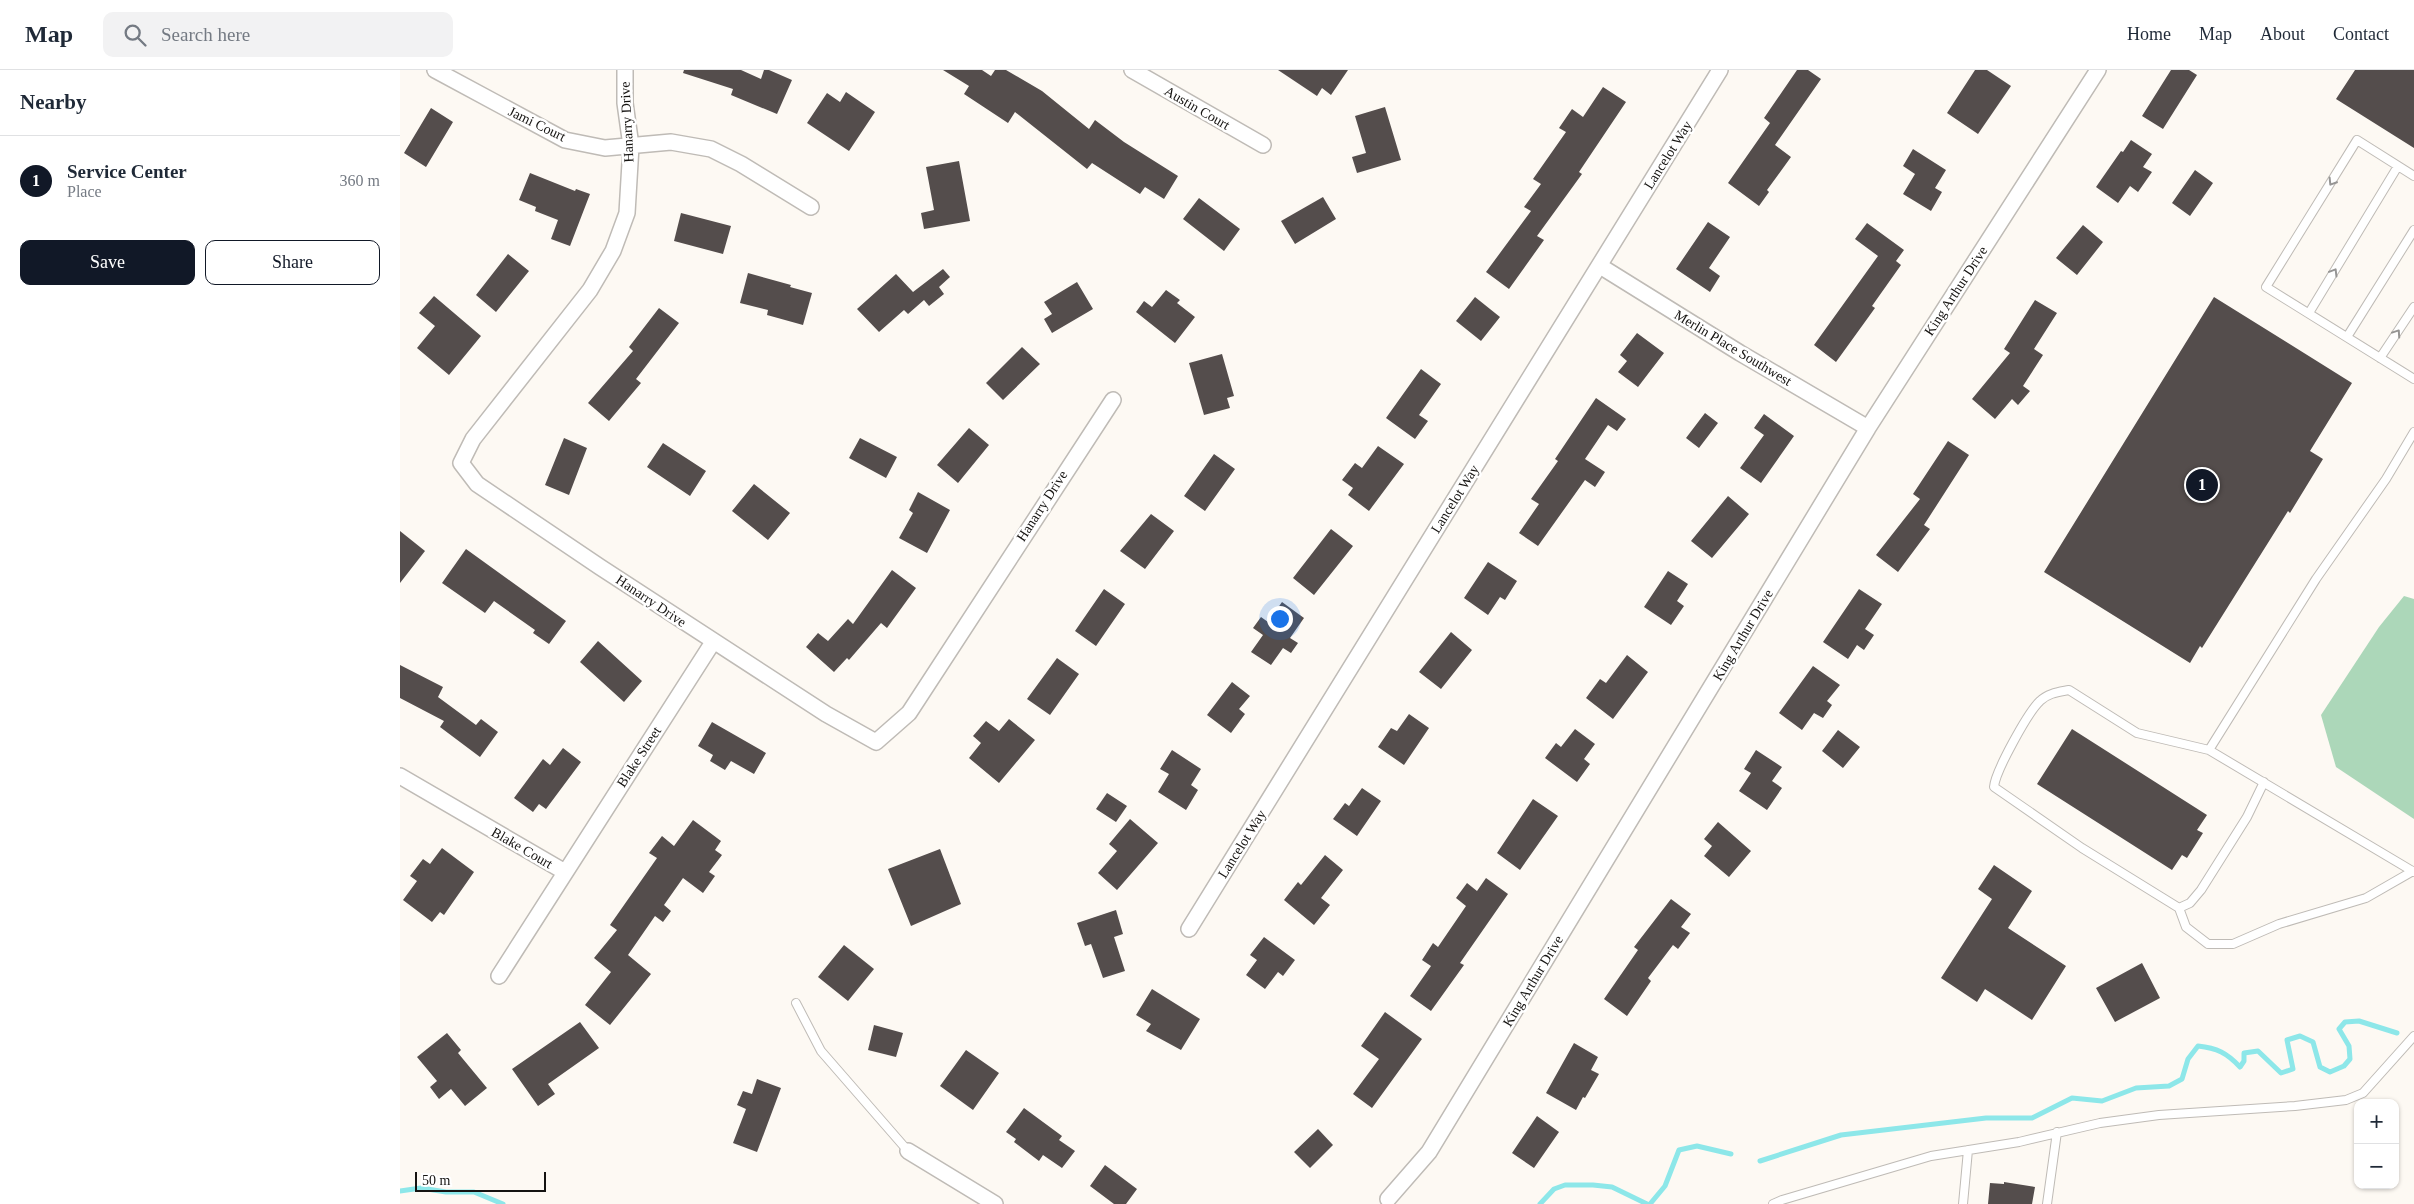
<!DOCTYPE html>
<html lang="en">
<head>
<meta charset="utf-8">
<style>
	body { margin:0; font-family:Georgia,serif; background:#f2f2f3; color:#1f2937 }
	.controls { position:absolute; right:15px; bottom:15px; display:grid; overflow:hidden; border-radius:10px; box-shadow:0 1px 4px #0004 }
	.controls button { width:45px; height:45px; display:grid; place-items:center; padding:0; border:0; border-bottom:1px solid #e0e1e3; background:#fff; color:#1f2937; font:25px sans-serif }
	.scale { position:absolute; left:15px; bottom:12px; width:131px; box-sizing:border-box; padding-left:5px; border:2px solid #151311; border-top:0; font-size:14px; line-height:18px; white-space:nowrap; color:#151311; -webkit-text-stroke:4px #fff; paint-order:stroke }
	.you { position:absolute; left:879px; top:548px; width:18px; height:18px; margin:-12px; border:4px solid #fff; border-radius:50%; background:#1a73e8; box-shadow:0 0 0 8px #1a73e833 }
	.badge { display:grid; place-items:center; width:32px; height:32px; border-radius:50%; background:#111827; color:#fff; font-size:16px; font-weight:700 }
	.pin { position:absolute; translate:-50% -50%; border:2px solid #fff; box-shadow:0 1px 5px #0006 }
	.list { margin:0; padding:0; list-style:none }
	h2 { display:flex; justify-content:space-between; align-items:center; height:65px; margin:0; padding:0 20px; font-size:21px }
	h2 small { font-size:16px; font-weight:400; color:#747a83 }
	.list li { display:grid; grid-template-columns:32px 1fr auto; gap:15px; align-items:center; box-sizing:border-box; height:90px; padding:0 20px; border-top:1px solid #e0e1e3 }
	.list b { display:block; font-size:19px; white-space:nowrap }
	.list p { margin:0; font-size:16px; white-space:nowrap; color:#747a83 }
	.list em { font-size:16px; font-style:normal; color:#747a83 }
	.actions { display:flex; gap:10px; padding:15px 20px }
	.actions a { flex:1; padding:11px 0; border:1px solid #111827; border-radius:10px; text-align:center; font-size:18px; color:#111827 }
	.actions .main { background:#111827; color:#fff }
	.icon { flex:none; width:28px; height:28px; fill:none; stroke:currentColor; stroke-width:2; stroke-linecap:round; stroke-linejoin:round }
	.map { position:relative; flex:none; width:2014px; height:1134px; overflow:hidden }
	header { display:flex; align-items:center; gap:30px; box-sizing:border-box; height:70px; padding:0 25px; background:#fff; border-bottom:1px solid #e0e1e3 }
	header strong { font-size:24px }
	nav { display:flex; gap:28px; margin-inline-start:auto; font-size:18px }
	.search { width:350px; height:45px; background:#f2f2f3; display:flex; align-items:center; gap:12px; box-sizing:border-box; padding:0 18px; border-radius:10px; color:#747a83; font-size:19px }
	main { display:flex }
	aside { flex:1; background:#fff }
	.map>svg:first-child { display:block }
	.green { fill:#acd7b9 }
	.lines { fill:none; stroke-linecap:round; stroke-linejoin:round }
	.stream { stroke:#8de7e9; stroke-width:5 }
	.building { fill:#544d4c }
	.service-casing { stroke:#bfbbb6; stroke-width:10 }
	.minor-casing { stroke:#bfbbb6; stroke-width:18 }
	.service { stroke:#fff; stroke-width:8 }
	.minor { stroke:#fff; stroke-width:15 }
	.oneway { stroke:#969594 }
	.labels { text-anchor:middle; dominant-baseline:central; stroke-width:5; stroke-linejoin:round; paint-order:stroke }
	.street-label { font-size:14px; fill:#151311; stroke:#fff }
</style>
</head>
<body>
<header>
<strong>Map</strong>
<div class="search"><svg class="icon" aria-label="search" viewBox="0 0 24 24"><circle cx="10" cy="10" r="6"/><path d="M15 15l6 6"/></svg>Search here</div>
<nav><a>Home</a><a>Map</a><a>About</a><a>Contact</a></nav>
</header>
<main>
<aside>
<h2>Nearby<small></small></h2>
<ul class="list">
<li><span class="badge">1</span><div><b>Service Center</b><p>Place</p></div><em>360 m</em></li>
</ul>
<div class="actions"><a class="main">Save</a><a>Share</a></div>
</aside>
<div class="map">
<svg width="2014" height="1134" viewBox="0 0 2014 1134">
	<rect width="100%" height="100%" fill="#fdf9f3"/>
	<!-- green -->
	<path class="green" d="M 2004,526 L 2014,529 L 2014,749 L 1936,697 L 1921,645 L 1979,557 Z"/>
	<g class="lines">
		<!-- stream -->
		<path class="stream" d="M 1360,1091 L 1441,1065 L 1586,1048 L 1632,1048 L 1672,1028 L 1702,1031 L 1736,1018 L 1769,1016 L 1782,1009 L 1788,989 L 1798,976 C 1817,978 1827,983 1840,997 L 1844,991 L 1844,983 L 1858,981 L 1881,1003 L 1893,999 L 1887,970 L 1900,966 L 1913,972 L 1920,997 L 1930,1002 L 1944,996 L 1950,989 L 1949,976 L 1939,959 L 1945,952 L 1959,951 L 1997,963
			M 0,1121 L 21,1118 L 46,1122 L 74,1122 L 103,1134
			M 1140,1134 L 1154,1119 L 1165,1115 L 1193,1115 L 1212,1117 L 1247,1134
			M 1250,1134 L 1265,1116 L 1279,1080 L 1297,1076 L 1331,1084"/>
	</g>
	<!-- building -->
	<path class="building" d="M 284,0 L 341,0 L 361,9 L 364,0 L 369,0 L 392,10 L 377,44 L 331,25 L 333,19 L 283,3 Z
		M 543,0 L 582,0 L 591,6 L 595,0 L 606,0 L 642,21 L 689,59 L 695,50 L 724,72 L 778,106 L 764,129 L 745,117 L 740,124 L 692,93 L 687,99 L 615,42 L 608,53 L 564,24 L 569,16 Z
		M 878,0 L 948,0 L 931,25 L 922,18 L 917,26 Z
		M 1397,0 L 1408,0 L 1421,9 L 1375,75 L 1391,87 L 1367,120 L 1369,122 L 1359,136 L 1328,113 L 1370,53 L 1364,48 Z
		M 1575,0 L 1587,0 L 1611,16 L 1578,64 L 1547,43 Z
		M 1771,0 L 1789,0 L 1797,5 L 1763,59 L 1742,46 Z
		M 1955,0 L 2014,0 L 2014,78 L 1936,29 Z
		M 1203,17 L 1226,32 L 1179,102 L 1182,104 L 1137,166 L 1144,170 L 1109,219 L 1086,202 L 1131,141 L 1124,137 L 1141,114 L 1133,109 L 1166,62 L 1159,58 L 1172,39 L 1183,47 Z
		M 446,22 L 475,42 L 449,81 L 407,53 L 427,23 L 440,32 Z
		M 985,37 L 1001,90 L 957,103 L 952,87 L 966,83 L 955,46 Z
		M 31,38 L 53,52 L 26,97 L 4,83 Z
		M 1731,70 L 1752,84 L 1743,97 L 1752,102 L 1738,122 L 1730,116 L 1718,133 L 1696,117 L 1721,81 L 1723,82 Z
		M 1513,79 L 1546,100 L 1535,118 L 1542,122 L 1531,141 L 1503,124 L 1515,104 L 1503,96 Z
		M 559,91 L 570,151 L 524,159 L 521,143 L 534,140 L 526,97 Z
		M 1795,100 L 1813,113 L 1790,146 L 1772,133 Z
		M 130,103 L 175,121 L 176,119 L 190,124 L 170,176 L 151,169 L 158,150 L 135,141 L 136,137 L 119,130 Z
		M 923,127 L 936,149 L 895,174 L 881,151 Z
		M 799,128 L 840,159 L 824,181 L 783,149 Z
		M 281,143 L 331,156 L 323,184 L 274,171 Z
		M 1308,152 L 1330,167 L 1309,198 L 1320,206 L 1310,222 L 1276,199 Z
		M 1467,153 L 1504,180 L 1496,191 L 1501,195 L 1472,236 L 1475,238 L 1436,292 L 1414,275 L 1478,186 L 1455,169 Z
		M 1683,155 L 1703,172 L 1677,205 L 1656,188 Z
		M 108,184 L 129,201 L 96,242 L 76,225 Z
		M 543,199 L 550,207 L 539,217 L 544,224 L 529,236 L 524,230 L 508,244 L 504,240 L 479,262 L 457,239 L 496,204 L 513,222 Z
		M 348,203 L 391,215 L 390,217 L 412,223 L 403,255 L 367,245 L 368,240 L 340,233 Z
		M 677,212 L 693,239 L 652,263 L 644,249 L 652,244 L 644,232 Z
		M 766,220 L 780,230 L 777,233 L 795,247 L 775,273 L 736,242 L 744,231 L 752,237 Z
		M 34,226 L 81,266 L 49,305 L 17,278 L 35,256 L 19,243 Z
		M 1075,227 L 1100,247 L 1081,271 L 1056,251 Z
		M 1814,227 L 1952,313 L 1910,381 L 1923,389 L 1890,443 L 1888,441 L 1802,578 L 1800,576 L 1790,593 L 1644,502 Z
		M 1635,230 L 1657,243 L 1634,279 L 1643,285 L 1623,316 L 1630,321 L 1618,335 L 1612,329 L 1595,349 L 1572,329 L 1610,283 L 1604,279 Z
		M 259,238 L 279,253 L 236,309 L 241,313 L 209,351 L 188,333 L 233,281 L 229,277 Z
		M 1237,263 L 1264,283 L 1238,317 L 1218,302 L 1227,291 L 1220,285 Z
		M 622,277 L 640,294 L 603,330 L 586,313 Z
		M 822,284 L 834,326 L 827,328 L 830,338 L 804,345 L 789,293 Z
		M 1021,299 L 1041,314 L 1019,345 L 1028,351 L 1015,369 L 986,348 Z
		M 1196,328 L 1226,349 L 1217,361 L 1208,355 L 1185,389 L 1205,402 L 1195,417 L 1185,410 L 1138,476 L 1119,463 L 1139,434 L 1131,429 L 1158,391 L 1155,389 Z
		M 1305,343 L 1318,353 L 1299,378 L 1286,368 Z
		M 1364,344 L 1394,366 L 1361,413 L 1340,398 L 1364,365 L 1354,358 Z
		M 569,358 L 589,375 L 558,413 L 537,395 Z
		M 164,368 L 187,378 L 169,425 L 145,415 Z
		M 460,368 L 497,387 L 486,408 L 449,388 Z
		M 1548,371 L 1569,385 L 1524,455 L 1530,459 L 1498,502 L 1476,485 L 1520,429 L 1513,424 Z
		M 263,373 L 306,401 L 290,426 L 247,397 Z
		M 978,376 L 1004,394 L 969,441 L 948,425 L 953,418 L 942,410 L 955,393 L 962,398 Z
		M 814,384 L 835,399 L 805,441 L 784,426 Z
		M 354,414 L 390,443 L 368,470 L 332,441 Z
		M 518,422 L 550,440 L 527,483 L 499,468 L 513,443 L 509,440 Z
		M 1328,426 L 1349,444 L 1312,488 L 1291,471 Z
		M 751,444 L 774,461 L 745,499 L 720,481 Z
		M 931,459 L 953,476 L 914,525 L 893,508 Z
		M 0,461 L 25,481 L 0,513 Z
		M 66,479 L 166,551 L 149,574 L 133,563 L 135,560 L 94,531 L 85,543 L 42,513 Z
		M 1088,492 L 1117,511 L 1105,530 L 1100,527 L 1088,545 L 1064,528 Z
		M 492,500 L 516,518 L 487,558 L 481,553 L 449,590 L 447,588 L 434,602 L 406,577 L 418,563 L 428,571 L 448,549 L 453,554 Z
		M 1268,501 L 1288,514 L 1277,531 L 1284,536 L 1271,555 L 1244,537 Z
		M 704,519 L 725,534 L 696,576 L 675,561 Z
		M 1459,519 L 1482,534 L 1465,559 L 1474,565 L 1464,580 L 1457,575 L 1448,589 L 1423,572 Z
		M 882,532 L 904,548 L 890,568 L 898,573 L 891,583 L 883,578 L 871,595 L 851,582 L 863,565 L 853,558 L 861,547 L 868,552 Z
		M 1051,562 L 1072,580 L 1041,619 L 1019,602 Z
		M 198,571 L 242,611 L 224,632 L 180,592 Z
		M 1227,585 L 1248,602 L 1213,649 L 1186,628 L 1200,609 L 1206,613 Z
		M 657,588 L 679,604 L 650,645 L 627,629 Z
		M 0,595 L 43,617 L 38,627 L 76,655 L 81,649 L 98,662 L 80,687 L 40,657 L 44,651 L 0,628 Z
		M 1413,596 L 1440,615 L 1427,631 L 1432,635 L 1423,648 L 1414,643 L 1402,660 L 1379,643 Z
		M 832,612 L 850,626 L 839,639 L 845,644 L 831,663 L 807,645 Z
		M 1009,644 L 1029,658 L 1004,695 L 978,677 L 991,658 L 997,661 Z
		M 609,649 L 635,670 L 599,713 L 569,688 L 581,673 L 573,666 L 586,651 L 599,661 Z
		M 312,652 L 366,683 L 354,704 L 331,691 L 325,700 L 310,691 L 313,685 L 298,676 Z
		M 1175,659 L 1195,674 L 1184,689 L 1190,694 L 1177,712 L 1145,688 L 1156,673 L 1161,677 Z
		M 1672,659 L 1807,745 L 1797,760 L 1803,763 L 1787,788 L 1782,785 L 1772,800 L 1637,714 Z
		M 1438,660 L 1460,677 L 1443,698 L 1422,681 Z
		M 163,678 L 181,692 L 146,739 L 139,734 L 133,742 L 114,728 L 143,689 L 150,695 Z
		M 772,680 L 801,699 L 791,715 L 798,720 L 786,740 L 758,722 L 769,704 L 760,699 Z
		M 1356,680 L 1382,697 L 1372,711 L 1382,718 L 1367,740 L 1339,721 L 1351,703 L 1344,699 Z
		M 962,718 L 981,731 L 957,766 L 933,749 L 945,733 L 949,736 Z
		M 707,723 L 727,736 L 716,752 L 696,739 Z
		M 1133,729 L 1158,746 L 1120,800 L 1097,783 Z
		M 730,749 L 758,773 L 717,820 L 698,803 L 717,781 L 709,774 Z
		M 293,750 L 321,771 L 315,780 L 322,785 L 309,802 L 315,806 L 303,823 L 283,808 L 264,835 L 271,841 L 263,852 L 255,846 L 228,885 L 251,904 L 210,955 L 185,935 L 211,902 L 194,888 L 217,860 L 210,855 L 257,788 L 249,783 L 262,766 L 274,776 Z
		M 1318,752 L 1351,781 L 1329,807 L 1304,786 L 1312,776 L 1304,769 Z
		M 42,778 L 74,802 L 44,845 L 40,842 L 32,852 L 3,830 L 17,811 L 10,806 L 23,789 L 30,794 Z
		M 540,779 L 561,834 L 511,856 L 488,799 Z
		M 925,785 L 943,800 L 921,828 L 930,835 L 914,855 L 884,830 L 898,812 L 901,815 Z
		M 1594,795 L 1632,821 L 1608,858 L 1666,896 L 1632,950 L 1585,919 L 1577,932 L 1541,908 L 1592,829 L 1578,819 Z
		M 1086,808 L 1108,824 L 1060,893 L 1064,895 L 1031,941 L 1010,926 L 1031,896 L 1022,890 L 1033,873 L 1038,877 L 1066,836 L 1056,828 L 1067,813 L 1077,821 Z
		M 1271,829 L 1291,844 L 1281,857 L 1290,863 L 1278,879 L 1273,875 L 1248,908 L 1251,911 L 1227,946 L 1204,929 L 1238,880 L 1234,877 Z
		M 716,840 L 723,864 L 714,867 L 725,901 L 703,908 L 691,874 L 685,876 L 677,853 Z
		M 864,867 L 895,890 L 883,906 L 878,902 L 865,919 L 846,905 L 857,890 L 850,885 Z
		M 444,875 L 474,899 L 448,931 L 418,907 Z
		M 1742,893 L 1760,928 L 1715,952 L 1696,918 Z
		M 752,919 L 800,949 L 781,980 L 746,961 L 751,954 L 736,945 Z
		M 985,942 L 1022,969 L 972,1038 L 953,1024 L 979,989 L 961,976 Z
		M 180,952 L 199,978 L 148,1014 L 155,1024 L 138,1036 L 112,999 Z
		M 474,955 L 503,963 L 496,987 L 468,980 Z
		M 47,963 L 61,980 L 58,983 L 87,1018 L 65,1036 L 51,1019 L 39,1029 L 30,1017 L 37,1011 L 17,987 Z
		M 1174,973 L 1198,987 L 1191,1000 L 1199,1004 L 1185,1028 L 1183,1027 L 1176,1040 L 1146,1023 Z
		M 566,980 L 599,1003 L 573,1040 L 540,1016 Z
		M 357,1009 L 381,1018 L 357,1082 L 333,1073 L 346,1039 L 337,1035 L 343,1021 L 352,1024 Z
		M 624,1038 L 662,1066 L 659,1070 L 675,1081 L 662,1098 L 643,1085 L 639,1091 L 614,1072 L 616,1069 L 606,1062 Z
		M 1137,1046 L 1159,1062 L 1134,1098 L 1112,1083 Z
		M 918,1059 L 933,1075 L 910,1098 L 894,1082 Z
		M 705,1095 L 737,1119 L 726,1134 L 714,1134 L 690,1116 Z
		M 1604,1112 L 1635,1117 L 1632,1134 L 1588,1134 L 1590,1113 L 1604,1114 Z"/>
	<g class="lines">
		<!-- service casing -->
		<g class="service-casing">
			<path id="service" d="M 2014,106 L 1957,70 L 1866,217 L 2014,309
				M 1909,243 L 1998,96
				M 1947,267 L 2014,160
				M 1980,288 L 2014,237
				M 2014,362 L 1986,409 L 1916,509 L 1809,680 L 2014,802
				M 1809,680 L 1737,663 L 1669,620 C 1659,622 1648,623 1640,631 C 1628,642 1595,702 1594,717 L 1682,778 L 1779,838 L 1790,833 L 1801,820 L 1847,747 L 1864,712
				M 1779,838 L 1786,857 L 1808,874 L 1833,874 L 1879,854 L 1966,828 L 2013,801
				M 396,933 L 421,981 L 508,1081
				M 1373,1134 L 1382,1130 L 1531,1086 L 1619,1072 L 1700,1053 L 1759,1045 L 1895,1036 L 1946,1030 L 1963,1023 L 2014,966
				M 1563,1134 L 1568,1080
				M 1647,1134 L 1657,1062"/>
		</g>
		<!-- minor casing -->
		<g class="minor-casing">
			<path id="minor" d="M 35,0 L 165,70 L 205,78 L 271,72 L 311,79 L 341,94 L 411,137
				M 225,0 L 225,33 L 231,76 L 227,143 L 213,181 L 190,220 L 73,369 L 61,393 L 77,414 L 200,497 L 426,644 L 476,672 L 509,643 L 713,330
				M 732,0 L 863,75
				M 1200,196 L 1340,283 L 1468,358
				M 0,706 L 165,802
				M 789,859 L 1320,0
				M 99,906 L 313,572
				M 508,1081 L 595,1134
				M 988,1129 L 1029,1082 L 1468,358 L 1698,0"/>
		</g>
		<!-- service -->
		<use href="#service" class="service"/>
		<!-- minor -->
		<use href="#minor" class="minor"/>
	</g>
	<!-- one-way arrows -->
	<defs><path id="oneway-chevron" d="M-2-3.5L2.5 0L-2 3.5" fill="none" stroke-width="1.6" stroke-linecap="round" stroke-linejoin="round" transform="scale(1.25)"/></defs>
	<g class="oneway">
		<use href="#oneway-chevron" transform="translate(1932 112) rotate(122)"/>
		<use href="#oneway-chevron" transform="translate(1934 202) rotate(-59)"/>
		<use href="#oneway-chevron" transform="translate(1997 263) rotate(-56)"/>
	</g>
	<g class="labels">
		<!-- street labels -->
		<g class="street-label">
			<text transform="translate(797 38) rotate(30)">Austin Court</text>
			<text transform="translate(227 52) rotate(-93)">Hanarry Drive</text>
			<text transform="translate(137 54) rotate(26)">Jami Court</text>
			<text transform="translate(1268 85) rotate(-58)">Lancelot Way</text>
			<text transform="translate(1556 221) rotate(-57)">King Arthur Drive</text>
			<text transform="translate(1333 278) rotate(31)">Merlin Place Southwest</text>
			<text transform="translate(1055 429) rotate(-58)">Lancelot Way</text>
			<text transform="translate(642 436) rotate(-57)">Hanarry Drive</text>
			<text transform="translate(251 531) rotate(34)">Hanarry Drive</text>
			<text transform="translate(1343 565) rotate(-59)">King Arthur Drive</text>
			<text transform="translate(239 687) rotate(-57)">Blake Street</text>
			<text transform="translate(842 774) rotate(-58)">Lancelot Way</text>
			<text transform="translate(122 778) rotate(30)">Blake Court</text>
			<text transform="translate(1133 911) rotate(-59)">King Arthur Drive</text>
		</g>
	</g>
</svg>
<div class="controls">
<button>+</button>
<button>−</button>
</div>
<div class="scale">50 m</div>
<div class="you"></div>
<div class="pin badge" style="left:1802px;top:415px">1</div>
</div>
</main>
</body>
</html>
